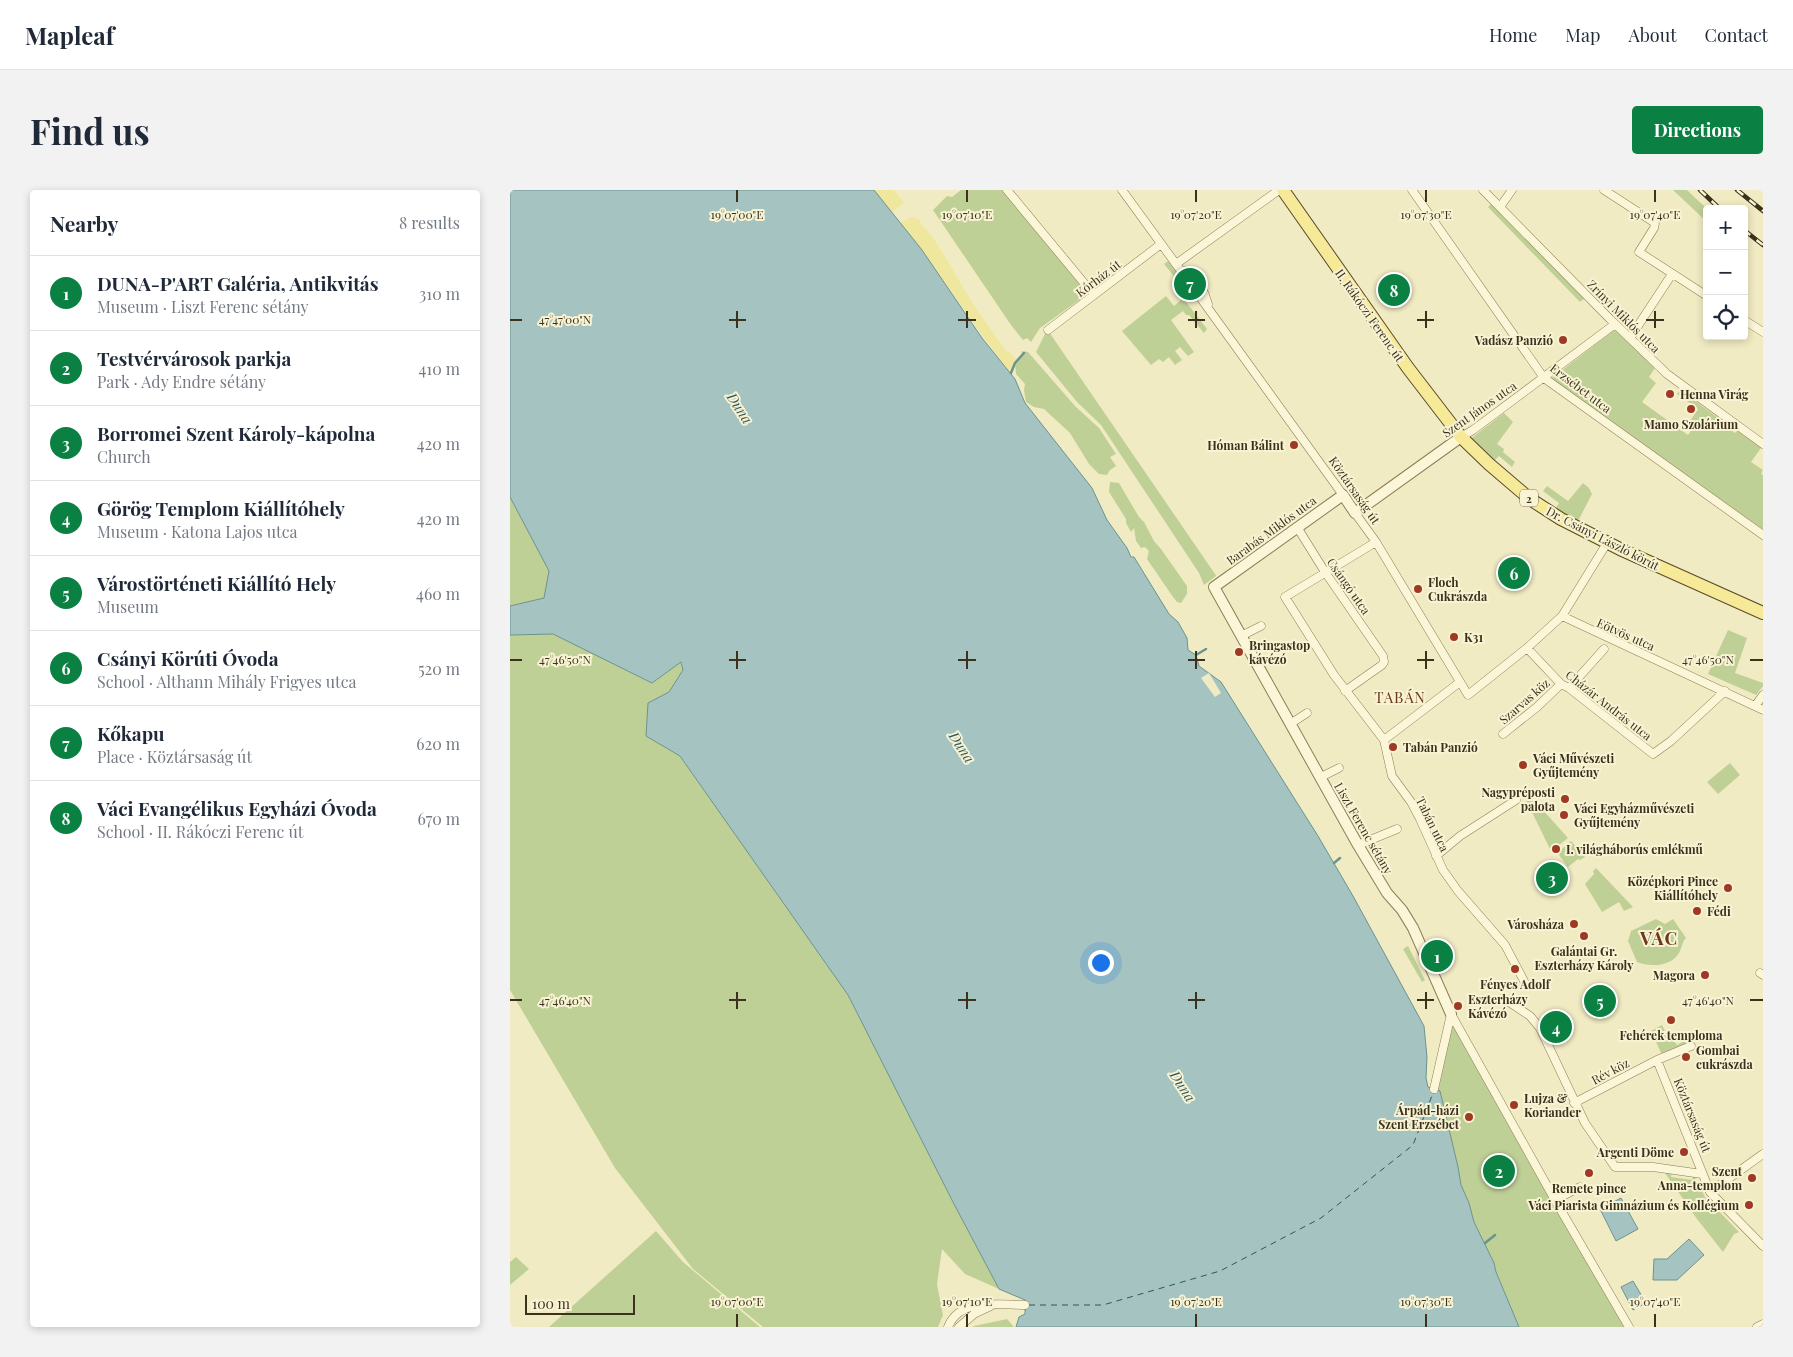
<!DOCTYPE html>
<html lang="en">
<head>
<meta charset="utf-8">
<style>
	body { margin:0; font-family:"Playfair Display",serif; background:#f2f2f3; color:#1f2937 }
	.controls { position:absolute; right:15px; top:15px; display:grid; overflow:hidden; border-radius:5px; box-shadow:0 2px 8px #0003 }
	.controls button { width:45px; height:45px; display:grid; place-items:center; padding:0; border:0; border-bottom:1px solid #e0e1e3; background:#fff; color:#1f2937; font:25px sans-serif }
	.scale { position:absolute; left:15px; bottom:12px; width:110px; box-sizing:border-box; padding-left:5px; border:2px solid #3b311d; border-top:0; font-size:14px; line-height:18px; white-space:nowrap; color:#3b311d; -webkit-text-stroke:4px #f8f3d3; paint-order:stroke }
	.you { position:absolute; left:590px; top:772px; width:18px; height:18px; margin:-12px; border:4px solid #fff; border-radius:50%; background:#1a73e8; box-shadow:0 0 0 8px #1a73e833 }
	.badge { display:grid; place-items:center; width:32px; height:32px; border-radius:50%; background:#0b8043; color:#fff; font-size:16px; font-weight:700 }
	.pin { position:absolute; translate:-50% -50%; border:2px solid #fff; box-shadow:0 1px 5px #0006 }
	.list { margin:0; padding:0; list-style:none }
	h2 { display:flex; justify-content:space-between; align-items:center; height:65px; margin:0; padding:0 20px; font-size:21px }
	h2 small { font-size:16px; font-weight:400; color:#747a83 }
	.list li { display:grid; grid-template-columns:32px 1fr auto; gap:15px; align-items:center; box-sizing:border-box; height:75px; padding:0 20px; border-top:1px solid #e0e1e3 }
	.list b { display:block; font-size:19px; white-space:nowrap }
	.list p { margin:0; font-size:16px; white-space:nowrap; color:#747a83 }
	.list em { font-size:16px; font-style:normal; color:#747a83 }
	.icon { flex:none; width:28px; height:28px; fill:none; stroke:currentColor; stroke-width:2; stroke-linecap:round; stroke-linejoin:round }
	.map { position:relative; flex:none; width:1253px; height:1137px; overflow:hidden; border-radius:5px }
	header { display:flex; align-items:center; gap:30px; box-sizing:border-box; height:70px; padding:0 25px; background:#fff; border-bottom:1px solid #e0e1e3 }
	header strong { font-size:24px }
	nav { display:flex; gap:28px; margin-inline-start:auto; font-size:18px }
	.intro { display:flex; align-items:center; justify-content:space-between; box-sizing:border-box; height:120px; padding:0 30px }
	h1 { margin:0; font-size:35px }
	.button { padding:12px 22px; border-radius:5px; background:#0b8043; color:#fff; font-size:18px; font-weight:700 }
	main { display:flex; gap:30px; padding:0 30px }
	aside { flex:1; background:#fff; border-radius:5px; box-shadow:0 2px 8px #0003 }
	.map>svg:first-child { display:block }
	.green { fill:#bfd096 }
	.sand { fill:#efe79e }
	.water { fill:#a5c3c0; stroke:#6b9390 }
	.pier { fill:#f1ebc3 }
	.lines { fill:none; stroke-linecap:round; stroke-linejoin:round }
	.stream { stroke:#6b9390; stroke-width:2.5 }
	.ferry { stroke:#2c575c; stroke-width:1; stroke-dasharray:6 5; stroke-linecap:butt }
	.minor-casing { stroke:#8d7d58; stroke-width:9 }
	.tertiary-casing { stroke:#8d7d58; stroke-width:12 }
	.primary-casing { stroke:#5a4a2d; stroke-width:14 }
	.minor { stroke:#fbf6d7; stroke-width:8 }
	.tertiary { stroke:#fbf6d7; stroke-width:10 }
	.primary { stroke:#f6e998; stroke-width:12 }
	.rail-casing { stroke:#3b311d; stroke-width:4.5 }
	.rail { stroke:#f8f3d3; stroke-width:2.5; stroke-dasharray:8; stroke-linecap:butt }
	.ticks { fill:none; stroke:#3b311d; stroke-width:2 }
	.poi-dot { fill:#a03924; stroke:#f8f3d3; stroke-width:2 }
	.labels { text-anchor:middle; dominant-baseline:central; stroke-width:4; stroke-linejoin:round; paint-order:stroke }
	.shield { fill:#f8f3d3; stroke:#746b54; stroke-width:1 }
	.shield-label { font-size:11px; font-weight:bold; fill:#3b311d }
	.street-label { font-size:12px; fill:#3b311d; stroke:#f8f3d3 }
	.poi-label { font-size:12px; font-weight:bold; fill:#3b311d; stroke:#f8f3d3; text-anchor:start }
	.water-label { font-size:14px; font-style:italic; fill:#2c575c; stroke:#f8f3d3 }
	.quarter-label { font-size:15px; letter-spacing:1px; fill:#6b391a; stroke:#f8f3d3 }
	.district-label { font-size:18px; font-weight:bold; letter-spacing:1px; fill:#6b391a; stroke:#f8f3d3 }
	.ticks-label { font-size:12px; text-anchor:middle; fill:#3b311d; stroke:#f8f3d3; stroke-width:4; stroke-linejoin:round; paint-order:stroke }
</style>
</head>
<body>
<header>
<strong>Mapleaf</strong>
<nav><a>Home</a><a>Map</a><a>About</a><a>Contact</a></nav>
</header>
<div class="intro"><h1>Find us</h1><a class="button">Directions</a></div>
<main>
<aside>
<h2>Nearby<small>8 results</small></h2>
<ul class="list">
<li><span class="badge">1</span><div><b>DUNA-P'ART Galéria, Antikvitás</b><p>Museum · Liszt Ferenc sétány</p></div><em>310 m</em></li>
<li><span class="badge">2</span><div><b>Testvérvárosok parkja</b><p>Park · Ady Endre sétány</p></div><em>410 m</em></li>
<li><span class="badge">3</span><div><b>Borromei Szent Károly-kápolna</b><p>Church</p></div><em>420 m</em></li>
<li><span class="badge">4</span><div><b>Görög Templom Kiállítóhely</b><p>Museum · Katona Lajos utca</p></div><em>420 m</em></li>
<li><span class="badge">5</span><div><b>Várostörténeti Kiállító Hely</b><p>Museum</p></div><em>460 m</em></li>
<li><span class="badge">6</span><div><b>Csányi Körúti Óvoda</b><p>School · Althann Mihály Frigyes utca</p></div><em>520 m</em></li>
<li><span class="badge">7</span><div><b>Kőkapu</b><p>Place · Köztársaság út</p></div><em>620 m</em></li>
<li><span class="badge">8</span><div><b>Váci Evangélikus Egyházi Óvoda</b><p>School · II. Rákóczi Ferenc út</p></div><em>670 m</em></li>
</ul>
</aside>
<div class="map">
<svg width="1253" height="1137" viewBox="0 0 1253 1137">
	<rect width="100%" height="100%" fill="#f1ebc3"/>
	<!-- green -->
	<path class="green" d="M 451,0 L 493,0 L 579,103 L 530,138 L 521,152 L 517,148 L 513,150 L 501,135 L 423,20 L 437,6 L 442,7 Z
		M 1163,0 L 1177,0 L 1197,19 L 1197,32 Z
		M 982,13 L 1075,108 L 1070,112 L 978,17 Z
		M 658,71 L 680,101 L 679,105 L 654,74 Z
		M 656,106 L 664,116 L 673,108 L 697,139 L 694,143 L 679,125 L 676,125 L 673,121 L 661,130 L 684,162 L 678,166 L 670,157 L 665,161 L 672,170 L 665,175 L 659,167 L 653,172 L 649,169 L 641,175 L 612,141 Z
		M 1108,137 L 1147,175 L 1139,187 L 1146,193 L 1132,212 L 1178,245 L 1185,235 L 1180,231 L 1188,219 L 1167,204 L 1170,200 L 1222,238 L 1221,240 L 1225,243 L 1227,241 L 1251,258 L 1241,272 L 1253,280 L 1251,284 L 1253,285 L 1253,344 L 1038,191 Z
		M 539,142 L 705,384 L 706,386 L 694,395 L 689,383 L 591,235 L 567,212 L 526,162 L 535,144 Z
		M 512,161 L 518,162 L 565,216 L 589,238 L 606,264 L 600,267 L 606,276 L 600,280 L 597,285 L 589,284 L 579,274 L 560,243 L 534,219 L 524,217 L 516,212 L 514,200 L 515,194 L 506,184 L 505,173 L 511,166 Z
		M 994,223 L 1003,232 L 987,254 L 994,259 L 993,262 L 1005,272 L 1002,277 L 989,266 L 983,272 L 959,250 Z
		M 600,292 L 609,293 L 629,327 L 634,332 L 644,351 L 651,359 L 677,396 L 677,404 L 671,413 L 667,412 L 663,407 L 637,369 L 639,361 L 635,357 L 631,358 L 626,351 L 624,338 L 621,342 L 616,333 L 616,329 L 599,302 Z
		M 1073,293 L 1079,298 L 1082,304 L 1067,333 L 1044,321 L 1049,313 L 1033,301 L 1037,296 L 1058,311 Z
		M 0,307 L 39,381 L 34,408 L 0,416 Z
		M 1218,440 L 1237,448 L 1225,483 L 1253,493 L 1253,496 L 1246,505 L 1198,484 Z
		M 43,444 L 142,493 L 171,472 L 173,480 L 159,502 L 138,514 L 136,546 L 170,566 L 338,805 L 444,1014 L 489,1099 L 455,1084 L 432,1059 L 427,1094 L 433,1125 L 428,1137 L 253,1137 L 183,1079 L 105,978 L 0,800 L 0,445 Z
		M 1220,573 L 1230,585 L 1208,604 L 1197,592 Z
		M 1015,600 L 1058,648 L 1049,655 L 1043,656 L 1041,661 L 1012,602 Z
		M 1061,651 L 1075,667 L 1070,670 L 1068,669 L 1058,677 L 1049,665 L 1052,659 Z
		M 1086,678 L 1123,717 L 1114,721 L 1109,712 L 1092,722 L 1075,694 L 1084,684 L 1083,681 Z
		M 1146,729 L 1155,734 L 1163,729 L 1176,748 C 1172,752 1172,758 1169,763 C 1161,777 1140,777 1127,772 L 1118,751 L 1121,741 Z
		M 898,756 L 915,790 L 912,792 L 893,759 Z
		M 941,824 L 1119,1137 L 1009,1137 L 986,1082 L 984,1073 L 964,1032 L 959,1013 L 951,995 L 948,977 L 930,901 L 924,899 Z
		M 1152,835 L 1155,841 L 1153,842 L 1158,849 L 1161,847 L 1167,855 L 1174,851 L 1177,854 L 1152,865 L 1141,841 Z
		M 1162,979 L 1161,987 L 1182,990 L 1183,987 L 1185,987 L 1195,1007 L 1229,1042 L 1224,1044 L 1213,1062 L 1187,1029 L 1153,980 Z
		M 146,1041 L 173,1072 L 250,1137 L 39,1137 Z
		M 6,1067 L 19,1079 L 0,1095 L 0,1072 Z
		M 497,1129 L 504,1137 L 463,1137 L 464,1136 Z"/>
	<!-- sand -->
	<path class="sand" d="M 364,0 L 384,0 L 394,13 L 382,22 Z
		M 402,27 L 409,29 L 412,36 L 417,40 L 428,55 L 463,114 L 496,161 L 500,162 L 507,171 L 501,183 C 462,134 430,81 390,33 Z"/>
	<!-- water -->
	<path class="water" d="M 0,0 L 364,0 L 412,60 L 472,148 L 505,189 L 515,213 L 582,298 L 597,330 L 617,358 L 621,367 L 624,367 L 659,424 L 668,432 L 677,448 L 678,460 L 686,465 L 689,476 L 711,492 L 808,646 L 843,706 L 914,836 L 917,867 L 916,888 L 918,897 L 930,901 L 948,977 L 951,995 L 959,1013 L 964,1032 L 984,1073 L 986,1082 L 1009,1137 L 506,1137 L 509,1127 L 515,1124 L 515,1110 L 489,1099 L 444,1014 L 338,805 L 170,566 L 136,546 L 138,513 L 159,502 L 173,480 L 171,472 L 142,493 L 43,444 L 0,445 L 0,416 L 34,408 L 39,381 L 0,307 Z
		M 1111,1008 L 1128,1039 L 1106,1051 L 1090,1019 Z
		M 1179,1049 L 1194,1065 L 1167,1090 L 1143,1090 L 1144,1069 L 1157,1069 Z
		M 1123,1091 L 1136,1113 L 1123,1120 L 1111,1097 Z"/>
	<!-- pier -->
	<path class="pier" d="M 699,483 L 711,503 L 705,507 L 691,488 Z"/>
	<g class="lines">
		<!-- stream -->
		<path class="stream" d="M 501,183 L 505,173 L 514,163
			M 686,465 L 696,459
			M 824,673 L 830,668
			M 975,1053 L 985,1045"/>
		<!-- ferry -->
		<path class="ferry" d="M 519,1115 L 593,1115 L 710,1081 L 811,1028 L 903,955 L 923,903"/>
		<!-- minor casing -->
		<g class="minor-casing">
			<path id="minor" d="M 497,0 L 584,105
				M 612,0 L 679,92
				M 902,0 L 1034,188 L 1253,345
				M 973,0 L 1100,129 L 1157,184 L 1253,254
				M 1094,0 L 1145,33 L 1144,38 L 1129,62 L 1197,106
				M 990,17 L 1002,0
				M 666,74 L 769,0
				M 671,81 L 679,81 C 689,92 694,100 698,114
				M 682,96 L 833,305
				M 1234,130 L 1253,142
				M 538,140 L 651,54
				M 1120,148 L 1162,84
				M 951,247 L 963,240 L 1105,134
				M 845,323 L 866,352 L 958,505 L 1017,458 L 1052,426 L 1097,353
				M 787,337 L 815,382 L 873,466 L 874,472 L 872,475 L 835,501
				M 866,352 L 775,407 L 824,485 L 874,550 L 882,586 L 901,612 L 910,629 L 933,680 L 948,701 L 995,755 L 1014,791
				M 1052,426 L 1253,520
				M 731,446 L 751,436
				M 1017,458 L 1051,494 L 1059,498 L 1143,564 L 1161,551 L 1215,501
				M 1059,498 L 1094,459
				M 1245,516 L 1253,505
				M 780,534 L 797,523
				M 993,544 L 1027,517 L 1051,494
				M 874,550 L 950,492
				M 811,587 L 829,578
				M 848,655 L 887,639
				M 926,666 L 950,646 L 1006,610
				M 1250,783 L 1253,785
				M 993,808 L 1020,826 L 1030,838 L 1075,933 L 1105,977 L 1143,977 L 1192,984
				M 941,824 L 1045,1010 L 1119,1137
				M 1147,870 L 1200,1002 L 1253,1056
				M 924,899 L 941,824
				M 1064,913 L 1147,870 L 1181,856
				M 1200,1002 L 1253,964
				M 1045,1010 L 1070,997
				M 438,1137 C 450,1107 489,1115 515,1115
				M 449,1137 L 464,1124 L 481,1116
				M 1247,1137 L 1253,1134"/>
		</g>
		<!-- tertiary casing -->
		<g class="tertiary-casing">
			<path id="tertiary" d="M 941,824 L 903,738 L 892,720 L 877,703 L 848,655 L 704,397 L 833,305 L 845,323 L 951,247"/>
		</g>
		<!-- primary casing -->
		<g class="primary-casing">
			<path id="primary" d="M 773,0 L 898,178 L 951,247 L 979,274 L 1020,309 L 1051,329 L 1110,359 L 1253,423"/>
		</g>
		<!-- minor -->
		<use href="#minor" class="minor"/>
		<!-- tertiary -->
		<use href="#tertiary" class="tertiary"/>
		<!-- primary -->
		<use href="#primary" class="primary"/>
		<!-- rail casing -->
		<g class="rail-casing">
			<path id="rail" d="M 1190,0 L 1210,19
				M 1227,0 L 1253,21
				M 1234,40 L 1253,55"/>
		</g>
		<!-- rail -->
		<use href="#rail" class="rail"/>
	</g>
	<!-- ticks -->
	<path class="ticks" d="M 227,0 L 227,12M 457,0 L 457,12M 686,0 L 686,12M 916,0 L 916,12M 1145,0 L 1145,12M 227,121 L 227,138M 457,121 L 457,138M 686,121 L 686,138M 916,121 L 916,138M 1145,121 L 1145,138M 0,130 L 12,130M 219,130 L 236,130M 448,130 L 466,130M 678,130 L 695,130M 907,130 L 924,130M 1136,130 L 1154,130M 227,461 L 227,479M 457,461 L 457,479M 686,461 L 686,479M 916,461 L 916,479M 0,470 L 12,470M 219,470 L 236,470M 448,470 L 466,470M 678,470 L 695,470M 907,470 L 924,470M 1240,470 L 1253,470M 227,802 L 227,819M 457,802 L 457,819M 686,802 L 686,819M 916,802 L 916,819M 0,810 L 12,810M 219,810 L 236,810M 448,810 L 466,810M 678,810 L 695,810M 907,810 L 924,810M 1240,810 L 1253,810M 227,1124 L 227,1137M 457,1124 L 457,1137M 686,1124 L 686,1137M 916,1124 L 916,1137M 1145,1124 L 1145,1137"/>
	<!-- markers -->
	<g class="poi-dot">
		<circle cx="1053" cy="150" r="5"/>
		<circle cx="1160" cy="204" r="5"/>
		<circle cx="1181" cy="219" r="5"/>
		<circle cx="784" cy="255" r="5"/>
		<circle cx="908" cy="399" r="5"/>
		<circle cx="944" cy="447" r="5"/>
		<circle cx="729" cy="462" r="5"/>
		<circle cx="883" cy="557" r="5"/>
		<circle cx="1013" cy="575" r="5"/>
		<circle cx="1055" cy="609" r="5"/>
		<circle cx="1054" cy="625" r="5"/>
		<circle cx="1046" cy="659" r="5"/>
		<circle cx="1218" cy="698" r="5"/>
		<circle cx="1187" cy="721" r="5"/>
		<circle cx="1064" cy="734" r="5"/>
		<circle cx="1074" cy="746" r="5"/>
		<circle cx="1005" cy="779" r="5"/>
		<circle cx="1195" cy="785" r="5"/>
		<circle cx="948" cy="816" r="5"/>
		<circle cx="1161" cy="830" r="5"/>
		<circle cx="1176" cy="867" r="5"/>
		<circle cx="1004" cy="915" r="5"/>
		<circle cx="959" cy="927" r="5"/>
		<circle cx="1174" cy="962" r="5"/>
		<circle cx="1079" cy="983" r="5"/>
		<circle cx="1242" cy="988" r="5"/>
		<circle cx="1239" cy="1015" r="5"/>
	</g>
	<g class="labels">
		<!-- shield labels -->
		<rect class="shield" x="1010" y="299.5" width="18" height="17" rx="4"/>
		<g class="shield-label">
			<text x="1019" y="308">2</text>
		</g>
		<!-- street labels -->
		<g class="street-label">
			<text transform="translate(588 88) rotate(-37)">Kórház út</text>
			<text transform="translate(860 125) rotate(55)">II. Rákóczi Ferenc út</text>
			<text transform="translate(1114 126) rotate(45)">Zrínyi Miklós utca</text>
			<text transform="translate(1071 198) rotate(37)">Erzsébet utca</text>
			<text transform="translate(969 219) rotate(-35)">Szent János utca</text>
			<text transform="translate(845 300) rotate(55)">Köztársaság út</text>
			<text transform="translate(761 340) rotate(-36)">Barabás Miklós utca</text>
			<text transform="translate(1093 348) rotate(27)">Dr. Csányi László körút</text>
			<text transform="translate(839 396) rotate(55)">Csángó utca</text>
			<text transform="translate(1116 444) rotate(24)">Eötvös utca</text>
			<text transform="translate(1014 511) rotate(-41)">Szarvas köz</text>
			<text transform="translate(1099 515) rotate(38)">Cházár András utca</text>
			<text transform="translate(923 634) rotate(64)">Tabán utca</text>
			<text transform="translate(854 638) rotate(60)">Liszt Ferenc sétány</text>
			<text transform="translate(1100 881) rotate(-28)">Rév köz</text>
			<text transform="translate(1183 925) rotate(68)">Köztársaság út</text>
		</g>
		<!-- poi labels -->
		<g class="poi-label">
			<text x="1043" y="150" text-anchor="end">Vadász Panzió</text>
			<text x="1170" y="204">Henna Virág</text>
			<text x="1181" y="234" text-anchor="middle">Mamo Szolárium</text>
			<text x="774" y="255" text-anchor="end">Hóman Bálint</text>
			<text x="918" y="392">Floch<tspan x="918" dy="14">Cukrászda</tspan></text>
			<text x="954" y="447">K31</text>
			<text x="739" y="455">Bringastop<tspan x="739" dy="14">kávézó</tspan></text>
			<text x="893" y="557">Tabán Panzió</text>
			<text x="1023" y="568">Váci Művészeti<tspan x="1023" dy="14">Gyűjtemény</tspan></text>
			<text x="1045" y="602" text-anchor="end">Nagypréposti<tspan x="1045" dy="14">palota</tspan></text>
			<text x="1064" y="618">Váci Egyházművészeti<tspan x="1064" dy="14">Gyűjtemény</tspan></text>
			<text x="1056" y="659">I. világháborús emlékmű</text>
			<text x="1208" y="691" text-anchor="end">Középkori Pince<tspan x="1208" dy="14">Kiállítóhely</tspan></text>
			<text x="1197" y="721">Fédi</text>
			<text x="1054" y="734" text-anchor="end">Városháza</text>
			<text x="1074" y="761" text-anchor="middle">Galántai Gr.<tspan x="1074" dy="14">Eszterházy Károly</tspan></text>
			<text x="1185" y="785" text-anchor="end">Magora</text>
			<text x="1005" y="794" text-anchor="middle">Fényes Adolf</text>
			<text x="958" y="809">Eszterházy<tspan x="958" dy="14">Kávézó</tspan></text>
			<text x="1161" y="845" text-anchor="middle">Fehérek temploma</text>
			<text x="1186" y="860">Gombai<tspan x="1186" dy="14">cukrászda</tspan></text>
			<text x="1014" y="908">Lujza &amp;<tspan x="1014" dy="14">Koriander</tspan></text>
			<text x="949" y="920" text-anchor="end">Árpád-házi<tspan x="949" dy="14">Szent Erzsébet</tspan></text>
			<text x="1164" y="962" text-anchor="end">Argenti Döme</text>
			<text x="1232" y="981" text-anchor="end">Szent<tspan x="1232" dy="14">Anna-templom</tspan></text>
			<text x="1079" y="998" text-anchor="middle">Remete pince</text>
			<text x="1229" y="1015" text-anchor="end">Váci Piarista Gimnázium és Kollégium</text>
		</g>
		<!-- water labels -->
		<g class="water-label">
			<text transform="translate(230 218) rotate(57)">Duna</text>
			<text transform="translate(452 557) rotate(57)">Duna</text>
			<text transform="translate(673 896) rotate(57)">Duna</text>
		</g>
		<!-- quarter labels -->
		<g class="quarter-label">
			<text x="890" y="507">TABÁN</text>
		</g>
		<!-- district labels -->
		<g class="district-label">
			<text x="1149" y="748">VÁC</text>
		</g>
	</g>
	<g class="ticks-label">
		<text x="227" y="29">19°07'00"E</text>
		<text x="457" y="29">19°07'10"E</text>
		<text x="686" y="29">19°07'20"E</text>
		<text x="916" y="29">19°07'30"E</text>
		<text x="1145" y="29">19°07'40"E</text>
		<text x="55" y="134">47°47'00"N</text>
		<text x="55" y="474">47°46'50"N</text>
		<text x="1198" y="474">47°46'50"N</text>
		<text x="55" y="815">47°46'40"N</text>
		<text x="1198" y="815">47°46'40"N</text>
		<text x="227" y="1116">19°07'00"E</text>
		<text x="457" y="1116">19°07'10"E</text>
		<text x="686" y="1116">19°07'20"E</text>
		<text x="916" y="1116">19°07'30"E</text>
		<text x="1145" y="1116">19°07'40"E</text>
	</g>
</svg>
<div class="controls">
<button>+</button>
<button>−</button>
<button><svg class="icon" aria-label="locate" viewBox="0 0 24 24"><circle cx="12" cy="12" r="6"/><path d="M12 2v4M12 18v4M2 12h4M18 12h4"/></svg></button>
</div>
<div class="scale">100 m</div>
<div class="you"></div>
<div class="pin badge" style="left:927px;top:766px">1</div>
<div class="pin badge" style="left:989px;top:981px">2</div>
<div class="pin badge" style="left:1042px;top:688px">3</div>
<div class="pin badge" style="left:1046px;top:837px">4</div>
<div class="pin badge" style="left:1090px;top:811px">5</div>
<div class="pin badge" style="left:1004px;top:383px">6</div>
<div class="pin badge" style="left:680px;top:94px">7</div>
<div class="pin badge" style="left:884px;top:100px">8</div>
</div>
</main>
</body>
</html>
